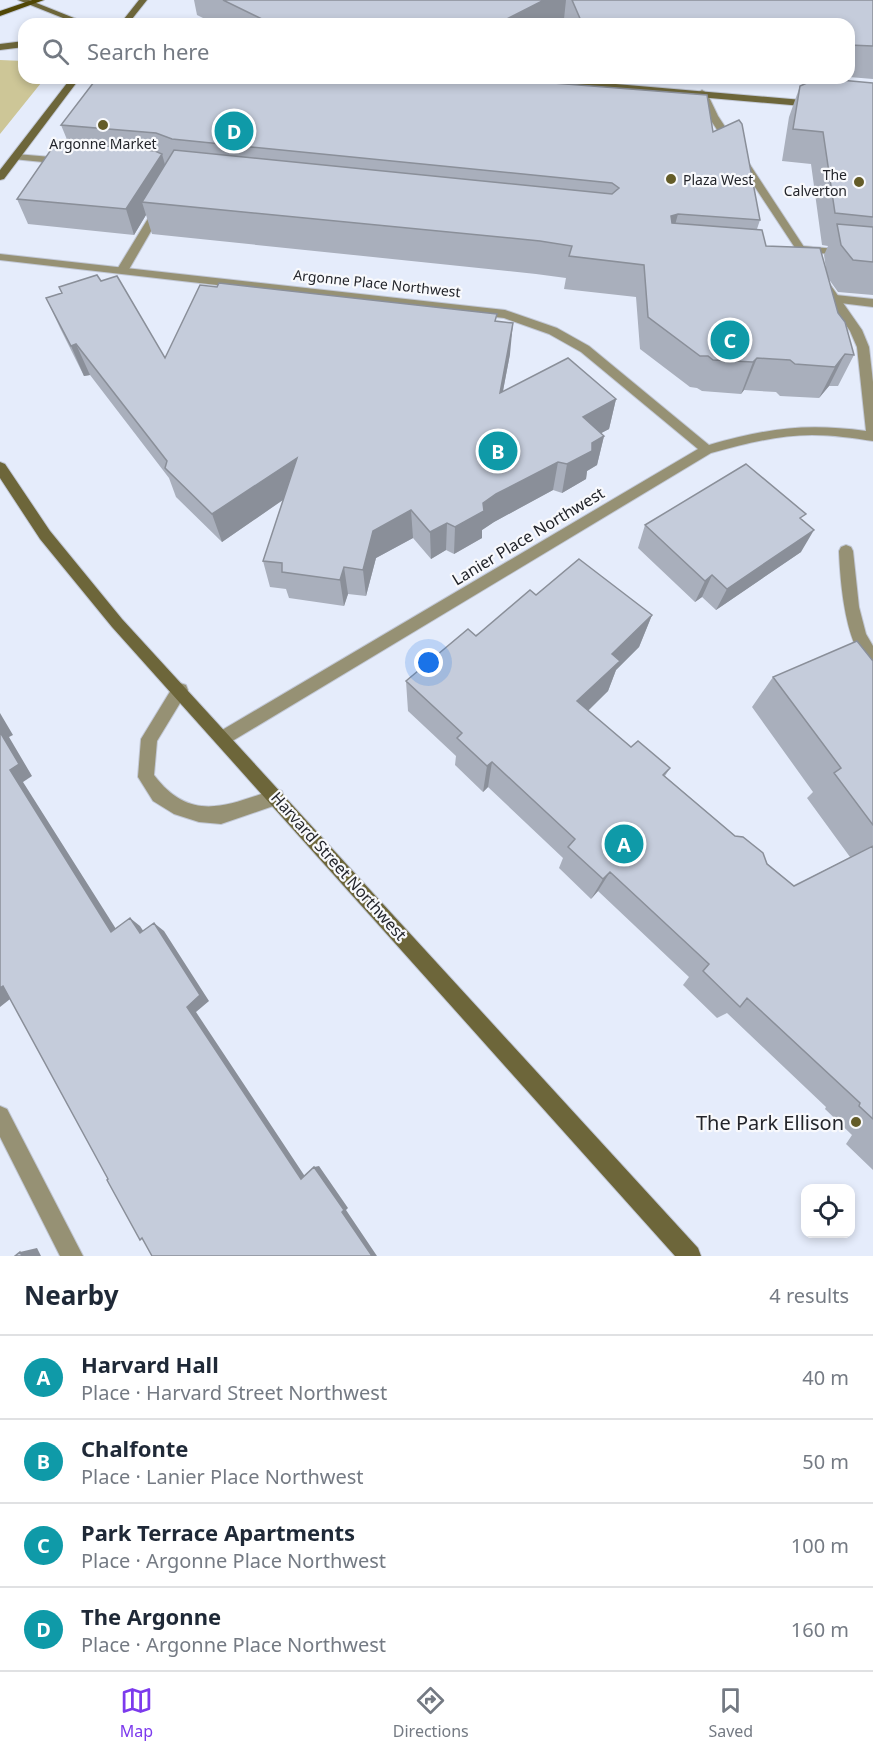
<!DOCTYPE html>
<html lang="en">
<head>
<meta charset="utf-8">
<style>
	body { margin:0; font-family:"Noto Sans",sans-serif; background:#f2f2f3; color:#1f2937 }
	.controls { position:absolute; right:18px; bottom:18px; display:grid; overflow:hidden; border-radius:12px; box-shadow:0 3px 9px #0003 }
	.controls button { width:54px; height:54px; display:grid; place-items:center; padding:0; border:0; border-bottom:2px solid #e0e1e3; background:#fff; color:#1f2937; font:30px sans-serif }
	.you { position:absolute; left:429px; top:663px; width:21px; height:21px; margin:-15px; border:4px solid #fff; border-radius:50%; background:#1a73e8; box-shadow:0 0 0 9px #1a73e833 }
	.badge { display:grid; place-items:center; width:39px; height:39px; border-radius:50%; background:#7c3aed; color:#fff; font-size:20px; font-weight:700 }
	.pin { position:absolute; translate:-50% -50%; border:3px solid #fff; box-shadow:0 2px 6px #0006 }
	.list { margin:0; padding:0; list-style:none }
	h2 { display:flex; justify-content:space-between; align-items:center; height:78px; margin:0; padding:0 24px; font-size:26px }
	h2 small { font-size:20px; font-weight:400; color:#747a83 }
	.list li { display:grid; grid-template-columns:39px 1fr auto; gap:18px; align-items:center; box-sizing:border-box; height:84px; padding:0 24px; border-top:2px solid #e0e1e3 }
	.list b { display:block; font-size:22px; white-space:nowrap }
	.list p { margin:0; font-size:20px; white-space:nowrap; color:#747a83 }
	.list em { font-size:20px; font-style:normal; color:#747a83 }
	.icon { flex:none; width:33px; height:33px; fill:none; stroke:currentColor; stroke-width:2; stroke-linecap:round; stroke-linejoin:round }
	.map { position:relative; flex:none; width:873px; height:1256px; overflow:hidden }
	.search { position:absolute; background:#fff; box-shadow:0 3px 9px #0003; left:18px; right:18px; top:18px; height:66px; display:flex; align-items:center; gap:15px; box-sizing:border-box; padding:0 21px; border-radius:18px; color:#747a83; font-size:22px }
	.sheet { height:414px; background:#fff }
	nav { display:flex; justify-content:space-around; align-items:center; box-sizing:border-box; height:84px; border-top:2px solid #e0e1e3; background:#fff; font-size:16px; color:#747a83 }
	nav a { display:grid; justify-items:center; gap:3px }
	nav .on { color:#7c3aed }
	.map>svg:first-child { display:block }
	.green { fill:#cdc697 }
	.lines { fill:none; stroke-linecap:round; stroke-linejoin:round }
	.lane-casing { stroke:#c2c8d6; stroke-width:2 }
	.street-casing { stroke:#c2c8d6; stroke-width:2 }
	.secondary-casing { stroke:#c2c8d6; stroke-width:2 }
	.primary-casing { stroke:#c2c8d6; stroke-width:2 }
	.lane { fill:#969174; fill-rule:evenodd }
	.street { fill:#969174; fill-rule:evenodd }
	.secondary { fill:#6d663a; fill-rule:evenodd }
	.primary { fill:#514705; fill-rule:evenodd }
	.wall { fill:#a9afbc }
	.shaded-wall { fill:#8a8f99 }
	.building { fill:#c5ccdb; stroke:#8a8f99; stroke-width:1.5 }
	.poi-dot { fill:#645c28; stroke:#f8f9fc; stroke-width:2 }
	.labels { text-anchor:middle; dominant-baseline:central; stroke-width:4.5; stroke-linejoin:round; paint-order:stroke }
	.far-poi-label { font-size:14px; fill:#23252b; stroke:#f8f9fc }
	.far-street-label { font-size:14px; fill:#23252b; stroke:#f8f9fc }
	.street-label { font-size:16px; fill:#23252b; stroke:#f8f9fc }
	.near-poi-label { font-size:20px; fill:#23252b; stroke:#f8f9fc; text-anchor:end }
</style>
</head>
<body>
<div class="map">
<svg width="873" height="1256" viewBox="0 0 873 1256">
	<rect width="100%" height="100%" fill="#e5ecfb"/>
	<!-- green -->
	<path class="green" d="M 0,60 L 24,61 L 24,78 L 45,78 L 0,134 Z"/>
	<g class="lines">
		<!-- lane casing -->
		<g class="lane-casing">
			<path id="lane" d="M 16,154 L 63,158 L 68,161 L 63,164 L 13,159 L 11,157 Z
				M 160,204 L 165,207 L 128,271 L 126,273 L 118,273 L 116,271 L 155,207 Z
				M 801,246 L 873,252 L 873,258 L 797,251 L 796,249 Z
				M 836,295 L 873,299 L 873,307 L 832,302 L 830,299 Z
				M 180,683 L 186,685 L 188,690 L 157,741 L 154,775 C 191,824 228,805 276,789 L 282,791 L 284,797 L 282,803 L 221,824 L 199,822 L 174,814 L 153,801 L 138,777 L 141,739 L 174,685 Z
				M 0,1106 L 7,1109 L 83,1256 L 60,1256 L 0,1137 Z"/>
		</g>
		<!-- street casing -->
		<g class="street-casing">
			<path id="street" d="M 702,90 L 707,93 L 718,116 L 804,247 L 862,330 L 869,347 L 873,382 L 873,441 C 853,438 833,435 812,435 C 778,435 744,444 711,453 L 229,743 L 223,745 L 217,743 L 215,738 L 217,733 L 698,449 L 581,352 L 549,334 L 504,318 L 0,260 L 0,254 L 505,310 L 557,328 L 589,346 L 709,445 C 768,428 806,423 866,431 L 857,347 L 850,331 L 708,116 L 697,93 Z
				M 846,545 L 851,547 L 853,551 L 859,607 L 866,634 L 873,646 L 873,666 C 845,655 840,577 839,551 L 841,547 Z"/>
		</g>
		<!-- secondary casing -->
		<g class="secondary-casing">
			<path id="secondary" d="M 18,0 L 29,0 L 89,24 L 78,24 Z
				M 139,0 L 147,0 L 128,24 L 120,24 Z
				M 24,41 L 24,47 L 0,50 L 0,44 Z
				M 71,78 L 80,78 L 4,179 L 0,180 L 0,170 Z
				M 511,78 L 546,78 L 814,101 L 819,104 L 814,107 L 515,81 Z
				M 0,462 L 5,464 L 50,531 L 122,619 L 698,1248 L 701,1256 L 675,1256 L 112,627 L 40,539 L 0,478 Z"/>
		</g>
		<!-- primary casing -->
		<g class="primary-casing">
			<path id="primary" d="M 32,0 L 44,0 L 0,16 L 0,11 Z"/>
		</g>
		<!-- lane -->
		<use href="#lane" class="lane"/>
		<!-- street -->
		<use href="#street" class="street"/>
		<!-- secondary -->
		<use href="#secondary" class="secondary"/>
		<!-- primary -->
		<use href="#primary" class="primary"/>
	</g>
	<!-- wall -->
	<path class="wall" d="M 194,0 L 873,0 L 873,79 L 849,77 L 849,24 L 566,24 L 564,19 L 554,24 L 215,24 L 197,15 Z
		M 673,78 L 692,78 L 691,82 Z
		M 873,83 L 873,295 L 838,292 L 828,278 L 838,313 L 854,355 L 838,386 L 829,386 L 819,398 L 780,396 L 776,392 L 744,390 L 741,394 L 702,391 L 697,388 L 690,387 L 640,349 L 636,297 L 564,289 L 566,278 L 536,274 L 152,234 L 146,215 L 134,235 L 28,224 L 17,199 L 68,142 L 61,125 L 713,132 L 760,220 L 757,229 L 766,246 L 826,269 L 824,255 L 828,246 L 822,245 L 811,164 L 782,161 L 789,117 L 800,86 Z
		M 101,281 L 165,358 L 496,321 L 510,354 L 503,391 L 616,399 L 609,429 L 601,433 L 604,436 L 597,465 L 587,471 L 586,479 L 562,493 L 553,490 L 494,522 L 482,530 L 482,538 L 454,554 L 446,550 L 431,559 L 413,538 L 376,558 L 366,596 L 348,594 L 344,606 L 289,598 L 286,589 L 270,587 L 263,561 L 283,500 L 222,542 L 176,497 L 169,478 L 90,375 L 84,376 L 60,328 L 46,298 L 62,293 L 59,287 Z
		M 803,520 L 801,552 L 716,610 L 702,597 L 695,602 L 638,548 L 645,525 Z
		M 536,595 L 652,615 L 639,647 L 616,670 L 608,691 L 588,711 L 631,747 L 670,768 L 665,776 L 794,886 L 850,857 L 807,798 L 813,792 L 752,707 L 773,677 L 873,661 L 873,1170 L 846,1144 L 852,1135 L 825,1109 L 826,1107 L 727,1013 L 717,1018 L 683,985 L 689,977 L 598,891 L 591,899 L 559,868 L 563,858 L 488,787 L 483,792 L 455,765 L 456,756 L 408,711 L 406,681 Z"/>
	<!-- shaded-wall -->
	<path class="shaded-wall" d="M 544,0 L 566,0 L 564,19 L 554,24 L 497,24 Z
		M 162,154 L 169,179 L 142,202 L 146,215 L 134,235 L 126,209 Z
		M 678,214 L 669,247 L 671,216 Z
		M 513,323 L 510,354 L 497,422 L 500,393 Z
		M 76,344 L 90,375 L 84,376 L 71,346 Z
		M 845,354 L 829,386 L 819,398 L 835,367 Z
		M 757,358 L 744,390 L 741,394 L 753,362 Z
		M 616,399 L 609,429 L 577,446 L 583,417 Z
		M 604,436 L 597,465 L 587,471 L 586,479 L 562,493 L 567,464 L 592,443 Z
		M 297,458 L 303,486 L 222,542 L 212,514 Z
		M 558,462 L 553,490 L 494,522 L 482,530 L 482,538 L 454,554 L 455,527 L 483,503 L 496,494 Z
		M 411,510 L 413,538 L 376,558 L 366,596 L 363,570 L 373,531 Z
		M 447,523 L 446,550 L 431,559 L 430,532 Z
		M 814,530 L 801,552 L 716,610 L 727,589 Z
		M 344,567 L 348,594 L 344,606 L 340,580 Z
		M 712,575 L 702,597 L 695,602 L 705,581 Z
		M 652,615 L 639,647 L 616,670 L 608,691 L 568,730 L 577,701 L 612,654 Z
		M 0,713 L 13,735 L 9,737 L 32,776 L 23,782 L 123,940 L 111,932 L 10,770 L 0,732 Z
		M 492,762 L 488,787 L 483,792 L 487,766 Z
		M 610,872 L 598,891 L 591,899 L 603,879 Z
		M 130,918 L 140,926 L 150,941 L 140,933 Z
		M 154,923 L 164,931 L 209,1001 L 196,1012 L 306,1178 L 301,1179 L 187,1007 Z
		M 3,986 L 19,992 L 0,1007 L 0,988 Z
		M 319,1166 L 348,1208 L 346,1210 L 377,1256 L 372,1256 L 342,1212 L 314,1167 Z
		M 37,1248 L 41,1256 L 22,1256 L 20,1252 Z"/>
	<!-- building -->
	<path class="building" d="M 223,0 L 544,0 L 497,24 L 272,24 Z
		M 572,0 L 873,0 L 873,46 L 849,45 L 849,24 L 586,24 L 582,23 Z
		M 97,78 L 490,78 L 707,95 L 713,132 L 739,120 L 742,124 L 760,220 L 678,214 L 671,216 L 672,223 L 762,230 L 766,246 L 820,248 L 838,313 L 845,322 L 854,355 L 845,354 L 835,367 L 795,364 L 790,360 L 773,359 L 757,358 L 753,362 L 713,360 L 708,356 L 700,356 L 648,317 L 644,265 L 569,256 L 572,246 L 540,241 L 142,202 L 174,150 L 612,194 L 619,188 L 612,183 L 172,139 L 156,133 L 61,125 Z
		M 818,78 L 873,83 L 873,217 L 835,213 L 823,132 L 793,129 L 800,86 Z
		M 57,141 L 155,151 L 162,154 L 126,209 L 17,199 Z
		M 837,224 L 873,227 L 873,262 L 853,260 L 841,245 Z
		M 97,275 L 101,281 L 117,276 L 165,358 L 200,285 L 217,287 L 219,283 L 497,314 L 495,321 L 513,323 L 500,393 L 568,358 L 616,399 L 583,417 L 604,436 L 592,443 L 592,451 L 567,464 L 558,462 L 496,494 L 483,503 L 484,511 L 455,527 L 447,523 L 430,532 L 411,510 L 373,531 L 363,570 L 344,567 L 340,580 L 282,572 L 282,563 L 263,561 L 297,458 L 212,514 L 165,468 L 167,461 L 76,344 L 71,346 L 46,298 L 62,293 L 59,287 Z
		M 746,464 L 806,514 L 800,518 L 814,530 L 727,589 L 712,575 L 705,581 L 645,525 Z
		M 579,559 L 652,615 L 612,654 L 620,661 L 577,701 L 631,747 L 638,741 L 670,768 L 663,775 L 735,836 L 743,837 L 763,853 L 767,864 L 794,886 L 873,846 L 873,1119 L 859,1106 L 860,1103 L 747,998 L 740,1007 L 703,971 L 709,964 L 610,872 L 603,879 L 568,847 L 575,839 L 492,762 L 487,766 L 457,738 L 462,733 L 406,681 L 468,629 L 476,636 L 530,590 L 536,595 Z
		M 857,641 L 873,661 L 873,825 L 834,773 L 841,768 L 773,677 Z
		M 0,732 L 19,764 L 10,770 L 111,932 L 130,918 L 140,933 L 154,923 L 200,995 L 187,1007 L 301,1179 L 314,1167 L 344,1210 L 342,1212 L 372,1256 L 152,1256 L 142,1238 L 140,1240 L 107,1180 L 108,1179 L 3,986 L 0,988 Z
		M 20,1252 L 22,1256 L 15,1256 Z"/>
	<!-- markers -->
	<g class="poi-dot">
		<circle cx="103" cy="125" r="6"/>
		<circle cx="671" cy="179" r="6"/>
		<circle cx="859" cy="182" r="6"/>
		<circle cx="856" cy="1122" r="6"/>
	</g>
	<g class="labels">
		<!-- far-poi labels -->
		<g class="far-poi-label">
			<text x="103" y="143">Argonne Market</text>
			<text x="847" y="174" text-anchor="end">The<tspan x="847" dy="16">Calverton</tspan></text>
			<text x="683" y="179" text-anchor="start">Plaza West</text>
		</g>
		<!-- far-street labels -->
		<g class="far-street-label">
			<text transform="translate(377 283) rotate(6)">Argonne Place Northwest</text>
		</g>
		<!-- street labels -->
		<g class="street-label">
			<text transform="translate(528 536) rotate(-31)">Lanier Place Northwest</text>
			<text transform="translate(339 866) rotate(48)">Harvard Street Northwest</text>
		</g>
		<!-- near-poi labels -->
		<g class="near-poi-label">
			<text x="844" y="1122">The Park Ellison</text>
		</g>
	</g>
</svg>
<div class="controls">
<button><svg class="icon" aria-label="locate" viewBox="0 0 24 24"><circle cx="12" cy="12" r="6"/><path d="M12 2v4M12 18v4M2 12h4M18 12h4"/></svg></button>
</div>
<div class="you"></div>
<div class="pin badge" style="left:624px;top:844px;background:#0f9aa8">A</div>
<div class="pin badge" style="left:498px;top:451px;background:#0f9aa8">B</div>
<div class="pin badge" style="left:730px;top:340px;background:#0f9aa8">C</div>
<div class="pin badge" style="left:234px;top:131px;background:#0f9aa8">D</div>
<div class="search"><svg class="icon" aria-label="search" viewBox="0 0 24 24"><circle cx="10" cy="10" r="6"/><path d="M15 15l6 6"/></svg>Search here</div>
</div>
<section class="sheet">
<h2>Nearby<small>4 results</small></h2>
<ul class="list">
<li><span class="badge" style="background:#0f9aa8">A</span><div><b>Harvard Hall</b><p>Place · Harvard Street Northwest</p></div><em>40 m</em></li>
<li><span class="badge" style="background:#0f9aa8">B</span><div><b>Chalfonte</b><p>Place · Lanier Place Northwest</p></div><em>50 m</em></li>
<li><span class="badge" style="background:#0f9aa8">C</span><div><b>Park Terrace Apartments</b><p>Place · Argonne Place Northwest</p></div><em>100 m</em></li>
<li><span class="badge" style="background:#0f9aa8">D</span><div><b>The Argonne</b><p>Place · Argonne Place Northwest</p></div><em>160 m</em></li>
</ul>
</section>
<nav>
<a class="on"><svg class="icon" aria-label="map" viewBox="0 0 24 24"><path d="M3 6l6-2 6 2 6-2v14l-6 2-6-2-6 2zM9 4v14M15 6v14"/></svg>Map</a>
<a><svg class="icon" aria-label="directions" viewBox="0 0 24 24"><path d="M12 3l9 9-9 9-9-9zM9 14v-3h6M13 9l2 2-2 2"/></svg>Directions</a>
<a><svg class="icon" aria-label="saved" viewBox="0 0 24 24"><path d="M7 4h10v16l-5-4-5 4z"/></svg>Saved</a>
</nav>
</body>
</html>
